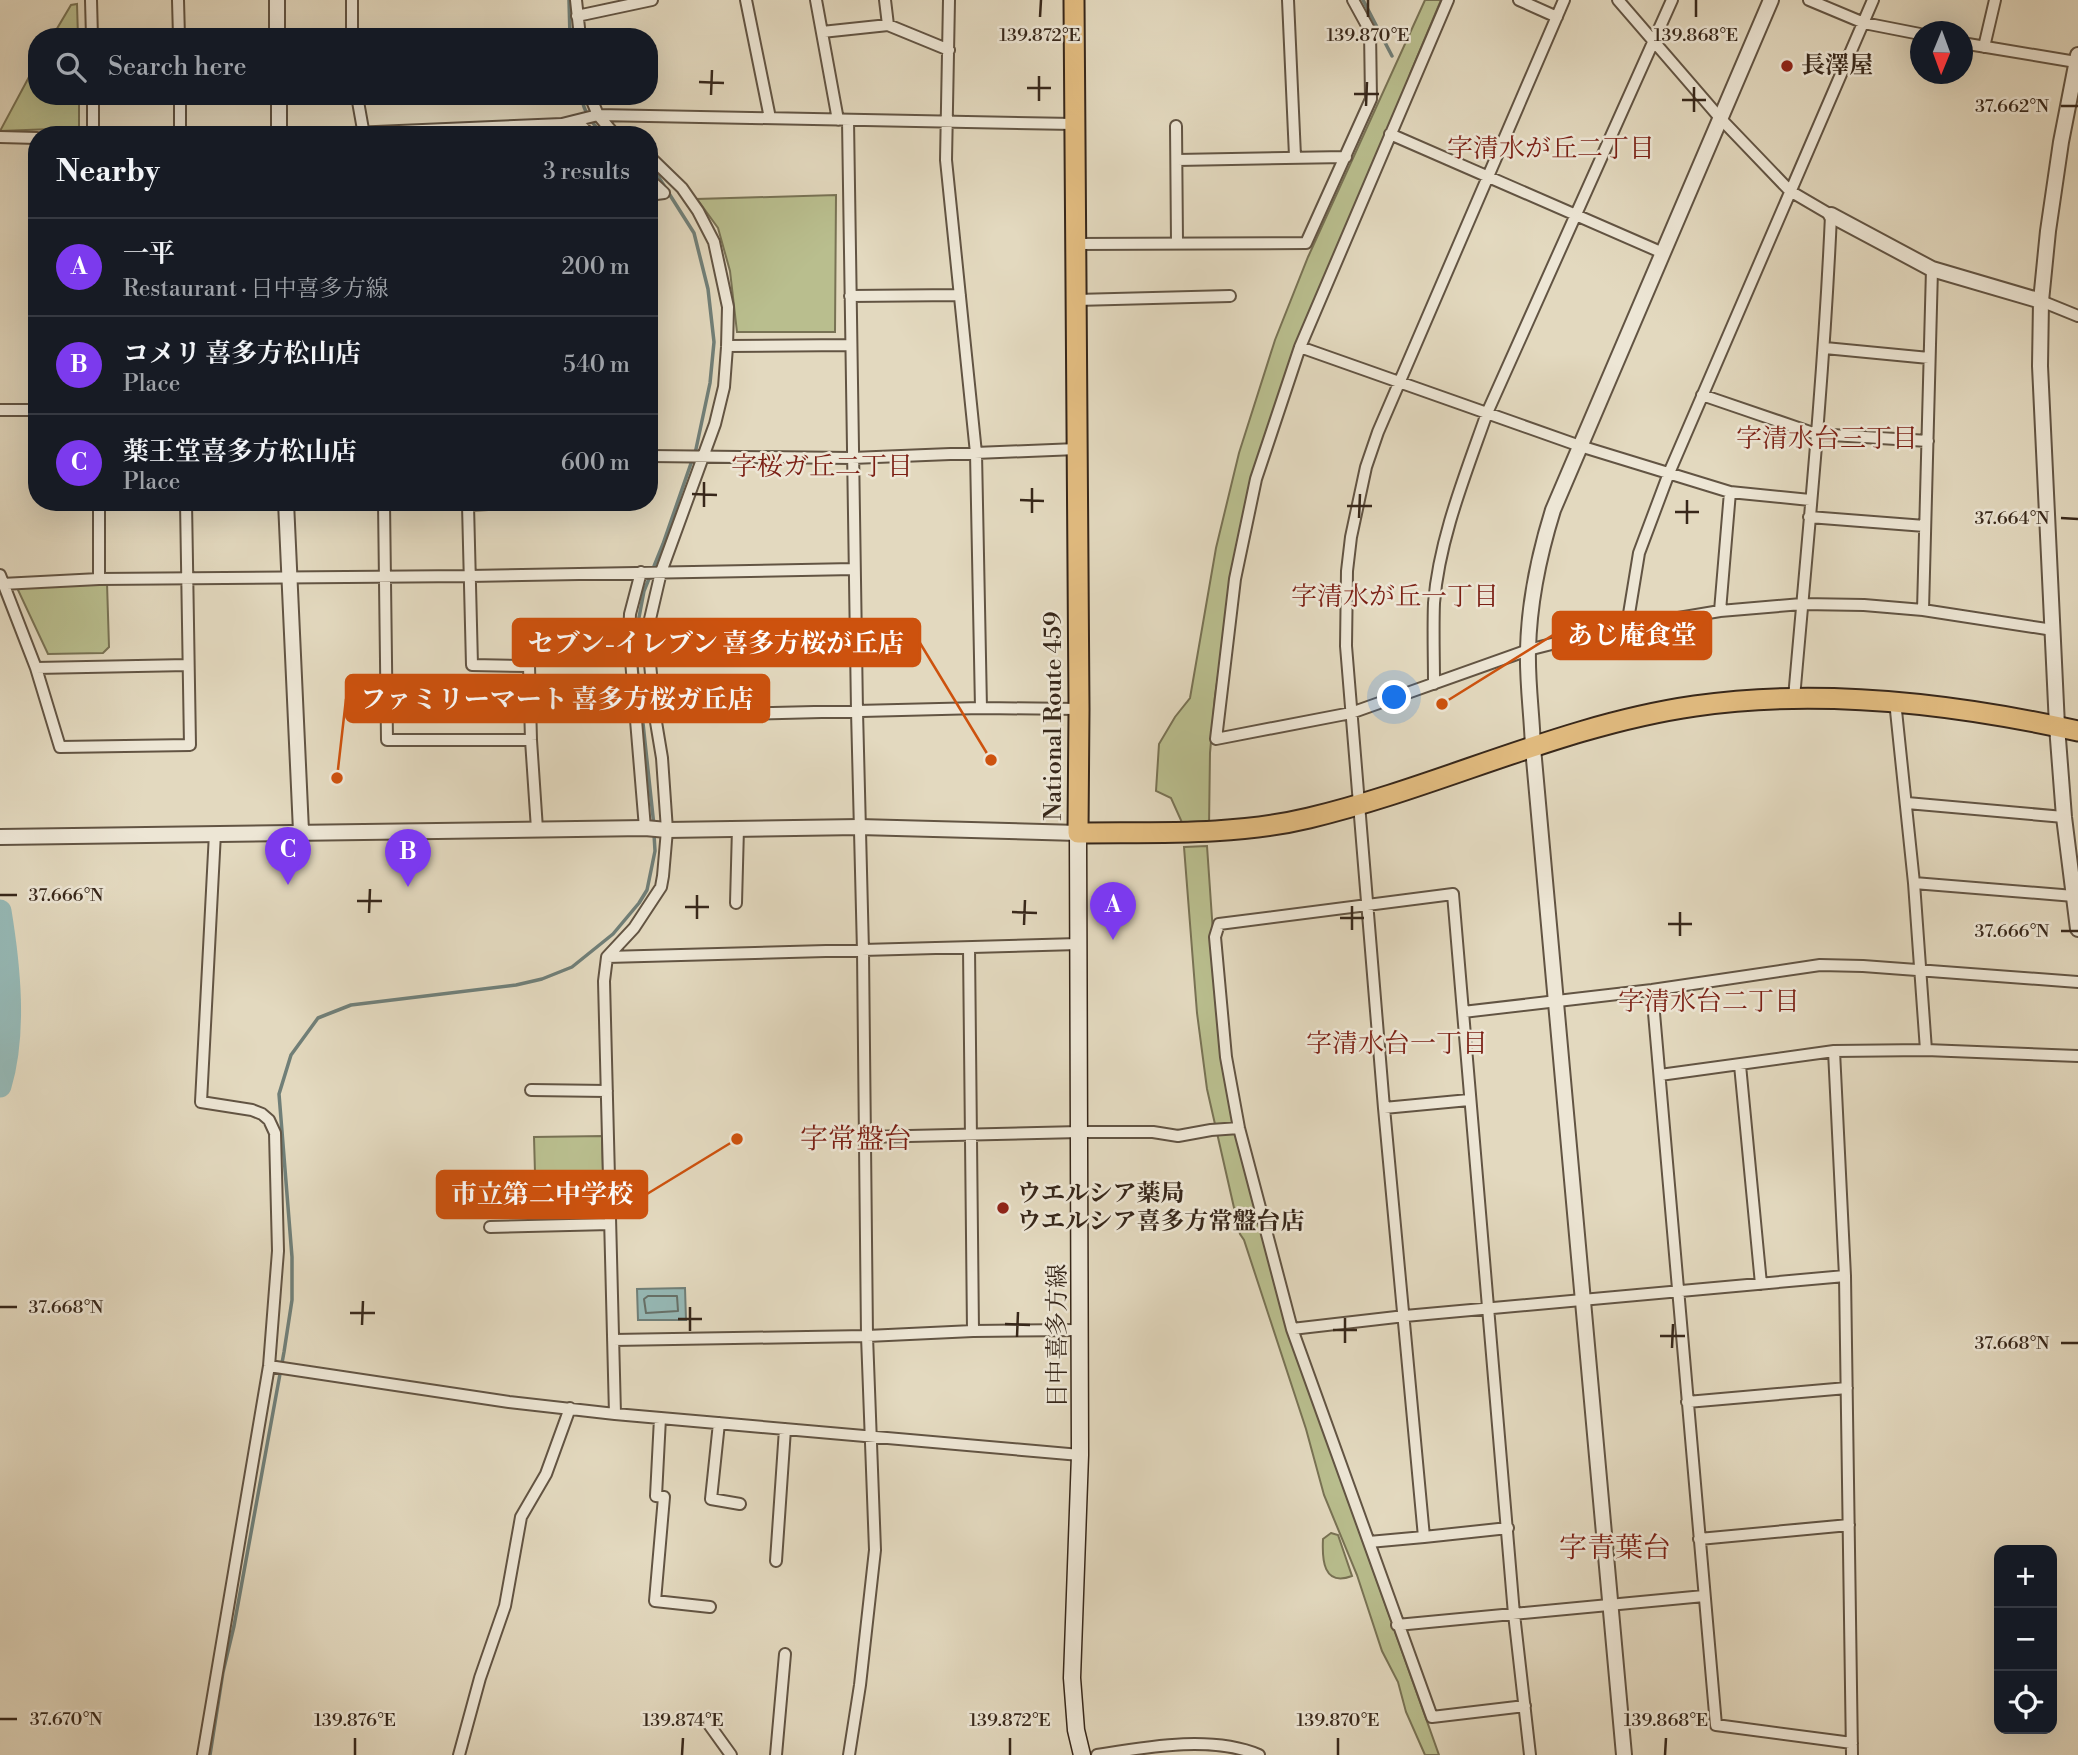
<!DOCTYPE html>
<html lang="en">
<head>
<meta charset="utf-8">
<style>
	body { margin:0; font-family:"Libre Bodoni","Noto Serif JP",serif; background:#242831; color:#f1f3f6 }
	.controls { position:absolute; right:21px; bottom:21px; display:grid; overflow:hidden; border-radius:14px; box-shadow:0 7px 28px #0002 }
	.controls button { width:63px; height:63px; display:grid; place-items:center; padding:0; border:0; border-bottom:2px solid #363941; background:#171b24; color:#f1f3f6; font:35px sans-serif }
	.compass { position:absolute; left:1910px; top:21px; width:63px; height:63px; border-radius:50%; background:#171b24; box-shadow:0 7px 28px #0002; rotate:181deg }
	.you { position:absolute; left:1395px; top:698px; width:24px; height:24px; margin:-18px; border:5px solid #fff; border-radius:50%; background:#1a73e8; box-shadow:0 0 0 10px #1a73e833 }
	.badge { display:grid; place-items:center; width:46px; height:46px; border-radius:50%; background:#7c3aed; color:#fff; font-size:23px; font-weight:700 }
	.pin { position:absolute; translate:-50% -58px; filter:drop-shadow(0 2px 4px #0008) }
	.pin::after { content:''; position:absolute; top:37px; width:24px; height:21px; background:inherit; clip-path:polygon(0 0,100% 0,50% 100%) }
	.list { margin:0; padding:0; list-style:none }
	h2 { display:flex; justify-content:space-between; align-items:center; height:91px; margin:0; padding:0 28px; font-size:30px }
	h2 small { font-size:23px; font-weight:400; color:#9ea1a6 }
	.list li { display:grid; grid-template-columns:46px 1fr auto; gap:21px; align-items:center; box-sizing:border-box; height:98px; padding:0 28px; border-top:2px solid #363941 }
	.list b { display:block; font-size:26px; white-space:nowrap }
	.list p { margin:0; font-size:23px; white-space:nowrap; color:#9ea1a6 }
	.list em { font-size:23px; font-style:normal; color:#9ea1a6 }
	.icon { flex:none; width:38px; height:38px; fill:none; stroke:currentColor; stroke-width:2; stroke-linecap:round; stroke-linejoin:round }
	.map { position:relative; flex:none; width:2078px; height:1755px; overflow:hidden }
	.search { position:absolute; background:#171b24; box-shadow:0 7px 28px #0002; left:28px; top:28px; width:630px; height:77px; display:flex; align-items:center; gap:18px; box-sizing:border-box; padding:0 24px; border-radius:28px; color:#9ea1a6; font-size:26px }
	.panel { position:absolute; background:#171b24; box-shadow:0 7px 28px #0002; left:28px; top:126px; width:630px; height:385px; border-radius:28px }
	.map>svg:first-child { display:block }
	.green { fill:#b9be8e; stroke:#787254; stroke-width:2 }
	.water { fill:#96b9b6; stroke:#707f78; stroke-width:2 }
	.lines { fill:none; stroke-linecap:round; stroke-linejoin:round }
	.shore { stroke:#667068; stroke-width:2 }
	.stream { stroke:#707f78; stroke-width:3.5 }
	.river { stroke:#96b9b6; stroke-width:23 }
	.minor-casing { stroke:#625443; stroke-width:14 }
	.tertiary-casing { stroke:#625443; stroke-width:18 }
	.secondary-casing { stroke:#37271a; stroke-width:19 }
	.trunk-casing { stroke:#37271a; stroke-width:23 }
	.minor { stroke:#ede6d5; stroke-width:10 }
	.tertiary { stroke:#ede6d5; stroke-width:14 }
	.secondary { stroke:#ede6d5; stroke-width:16 }
	.trunk { stroke:#e2bc80; stroke-width:19 }
	.ticks { fill:none; stroke:#37271a; stroke-width:2.5 }
	.poi-dot { fill:#8f2418; stroke:#ede6d5; stroke-width:2.5 }
	.labels { text-anchor:middle; dominant-baseline:central; stroke-width:5; stroke-linejoin:round; paint-order:stroke }
	.poi-label { font-size:24px; font-weight:bold; fill:#37271a; stroke:#ede6d5; text-anchor:start }
	.street-label { font-size:24px; fill:#37271a; stroke:#ede6d5 }
	.neighbourhood-label { font-size:26px; fill:#7a1f14; stroke:#ede6d5 }
	.quarter-label { font-size:28px; fill:#7a1f14; stroke:#ede6d5 }
	.ticks-label { font-size:18px; text-anchor:middle; fill:#37271a; stroke:#ede6d5; stroke-width:5; stroke-linejoin:round; paint-order:stroke }
	.leader { fill:none; stroke:#cd520e; stroke-width:2.5 }
	.callout-dot { fill:#cd520e; stroke:#ede6d5; stroke-width:2.5 }
	.callout { fill:#cd520e; stroke:#cd520e; stroke-width:2.5 }
	.callout-label { font-size:26px; text-anchor:middle; font-weight:bold; fill:#fff }
</style>
</head>
<body>
<div class="map">
<svg width="2078" height="1755" viewBox="0 0 2078 1755">
	<rect width="100%" height="100%" fill="#e3d9bf"/>
	<filter id="stains"><feTurbulence type="fractalNoise" baseFrequency=".00286" numOctaves="4"/><feColorMatrix values="0 0 0 0 .2 0 0 0 0 .09 0 0 0 0 .02 0 0 0 .5 -.17"/></filter>
	<radialGradient id="worn" r=".72"><stop offset=".6" stop-color="#630" stop-opacity="0"/><stop offset="1" stop-color="#630" stop-opacity=".3"/></radialGradient>
	<!-- green -->
	<path class="green" d="M 1425,0 L 1441,0 L 1410,74 L 1408,86 L 1295,353 L 1230,596 L 1215,696 L 1210,753 L 1209,827 L 1184,827 L 1171,798 L 1156,791 L 1159,744 L 1175,717 L 1190,698 L 1216,548 L 1239,453 L 1275,340 L 1308,257 Z
		M 77,4 L 78,37 L 52,37 L 71,5 Z
		M 37,62 L 37,96 L 79,96 L 79,128 L 0,131 Z
		M 836,195 L 835,332 L 737,332 L 730,271 L 718,228 L 697,199 Z
		M 107,583 L 109,647 L 103,653 L 48,654 L 18,590 L 22,586 Z
		M 1207,846 L 1220,1034 L 1284,1320 L 1439,1755 L 1425,1755 L 1406,1712 L 1398,1682 L 1382,1651 L 1357,1575 L 1324,1495 L 1306,1429 L 1244,1240 L 1240,1234 L 1207,1089 L 1197,1013 L 1184,847 Z
		M 602,1136 L 604,1208 L 536,1209 L 534,1137 Z
		M 1331,1533 L 1338,1535 L 1352,1576 C 1323,1587 1322,1559 1323,1539 Z"/>
	<!-- water -->
	<path class="water" d="M 685,1288 L 686,1320 L 638,1320 L 637,1289 Z"/>
	<g class="lines">
		<!-- shore -->
		<path class="shore" d="M 648,1296 L 677,1296 L 678,1311 L 646,1313 L 644,1299 Z"/>
		<!-- stream -->
		<path class="stream" d="M 569,0 L 570,37
			M 1363,0 L 1392,56
			M 581,96 C 584,112 592,125 605,135
			M 649,168 L 656,173 L 694,233 L 708,289 L 714,342 L 710,383 L 696,449 L 663,544 L 644,591 L 637,628 L 636,658 L 654,826
			M 210,1755 L 223,1672 L 234,1626 L 284,1352 L 292,1300 L 292,1257 L 279,1094 L 291,1055 L 318,1018 L 351,1005 L 516,985 L 542,979 L 572,967 L 613,934 L 639,903 L 647,890 L 655,851 L 654,834"/>
		<!-- river -->
		<path class="river" d="M 0,911 C 9,966 16,1033 0,1086"/>
		<!-- minor casing -->
		<g class="minor-casing">
			<path id="minor" d="M 91,0 L 92,37
				M 178,0 L 179,37
				M 352,0 L 352,37
				M 576,0 L 580,37
				M 746,0 L 770,118
				M 816,0 L 838,120
				M 885,0 L 888,25
				M 949,0 L 946,160 L 976,453 L 981,708
				M 1288,0 L 1295,156
				M 1448,0 L 1300,347 L 1256,479 L 1235,579 L 1216,739 L 1351,713 L 1528,650 L 1607,630 L 1720,611 L 1802,604 L 1864,605 L 1923,610 L 2053,630
				M 1519,0 L 1557,17
				M 1618,0 L 1720,118 L 1790,191 L 1831,215 C 1824,376 1808,537 1794,698
				M 1809,0 L 1864,23 L 1920,34
				M 577,16 L 652,0
				M 822,32 L 888,25 L 949,50
				M 1962,43 L 2076,62
				M 1984,47 L 1995,0
				M 93,96 L 93,135
				M 180,96 L 180,135
				M 357,96 L 364,135
				M 590,96 L 598,115 L 615,135
				M 848,120 L 857,711 L 863,951 L 867,1336 L 875,1550 L 860,1685 L 849,1755
				M 577,121 L 590,135
				M 1176,126 L 1177,242
				M 1390,134 L 1663,253
				M 306,135 L 562,124 L 598,115 L 1074,124
				M 0,137 L 37,138
				M 1177,160 L 1346,157
				M 649,179 L 664,193
				M 649,195 L 664,193
				M 1076,244 L 1306,243 L 1371,99 L 1370,31 L 1353,0
				M 850,296 L 960,295
				M 1076,300 L 1230,296
				M 2041,301 L 2078,316
				M 727,346 L 851,345
				M 1300,347 L 1580,446 L 1730,492 L 1720,611
				M 1825,348 L 1929,358
				M 1702,395 L 1816,434 L 1928,441
				M 0,410 L 37,410
				M 649,456 L 852,458 L 1077,449
				M 1730,492 L 1810,500
				M 99,502 L 99,579
				M 384,502 L 387,740 L 531,740
				M 488,502 L 488,504 L 468,505 L 472,665 L 529,666 L 531,740 L 537,829
				M 1809,517 L 1925,526
				M 641,572 L 630,614 L 629,636 L 645,828
				M 0,575 L 36,668 L 60,747 L 190,745 L 186,502
				M 2,584 L 99,579 L 469,576 L 854,569
				M 1923,610 L 1932,269
				M 1627,626 L 1639,553 L 1669,473 L 1873,0
				M 36,668 L 188,665
				M 1434,684 C 1434,657 1433,630 1434,603 C 1439,539 1466,473 1487,413 L 1672,0
				M 1895,701 L 1914,883 L 1926,1050
				M 655,716 L 981,708 L 1079,709
				M 1907,803 L 2064,817
				M 1914,883 L 2074,896
				M 736,903 L 738,828
				M 969,948 L 973,1331
				M 607,957 L 1078,944
				M 1652,990 L 1716,1725 L 1852,1743
				M 1463,1012 L 1652,990 L 1820,965 L 1863,966 L 2078,982
				M 1834,1051 L 1845,1276 L 1852,1755
				M 1740,1065 L 1761,1284
				M 1660,1075 L 1834,1051 L 1926,1050 L 2078,1056
				M 531,1090 L 607,1091
				M 1384,1108 L 1469,1100
				M 865,1137 L 1080,1132 L 1153,1132 L 1178,1136 L 1211,1130 L 1239,1128
				M 490,1227 L 610,1224
				M 1292,1329 L 1405,1316 L 1845,1276
				M 613,1340 L 867,1336 L 973,1331 L 1080,1330
				M 269,1366 L 509,1402 L 615,1414 L 1080,1455
				M 1687,1402 L 1847,1388
				M 615,1414 L 604,981 L 607,957 L 634,928 L 661,887 L 663,876 L 667,830 L 662,758 L 655,716 L 647,632 L 661,572 L 715,424 L 724,387 L 727,347 L 728,307 L 714,242 L 698,211 L 682,188 L 649,156
				M 660,1418 L 656,1496 L 664,1497 L 655,1601 L 710,1607
				M 719,1423 L 711,1499 L 740,1504
				M 1508,1528 L 1424,1537 L 1384,1108 L 1346,646 L 1347,571 L 1351,537 L 1366,467 L 1378,432 L 1564,0
				M 1699,1539 L 1849,1525
				M 1369,1542 L 1424,1537
				M 776,1561 L 785,1429
				M 1397,1625 L 1704,1596
				M 1525,1706 L 1432,1717 L 1292,1329 L 1239,1128 L 1226,1057 L 1215,937 L 1219,924 L 1453,894 L 1514,1614 L 1530,1755
				M 708,1723 L 731,1755
				M 203,1755 L 269,1366 L 278,1251 L 275,1133 L 269,1120 L 262,1114 L 252,1110 L 201,1102 L 215,833
				M 459,1755 L 480,1678 L 505,1606 L 521,1517 L 546,1474 L 570,1408
				M 776,1755 L 785,1654
				M 1097,1755 C 1147,1747 1211,1735 1259,1755"/>
		</g>
		<!-- tertiary casing -->
		<g class="tertiary-casing">
			<path id="tertiary" d="M 277,0 L 277,37
				M 2078,55 L 2061,142 L 2048,231 L 2041,301 L 2040,366 L 2057,726 L 2064,817 L 2078,929
				M 279,96 L 279,135
				M 1831,215 L 1932,269 L 2041,301
				M 286,502 L 301,831
				M 0,837 L 645,828 L 667,830 L 859,827 L 1078,833
				M 1624,1755 L 1533,748 C 1532,715 1527,682 1528,650 C 1529,603 1539,555 1553,510 L 1771,0"/>
		</g>
		<!-- secondary casing -->
		<g class="secondary-casing">
			<path id="secondary" d="M 1078,833 L 1080,1455 L 1072,1678 L 1076,1730 L 1082,1755"/>
		</g>
		<!-- trunk casing -->
		<g class="trunk-casing">
			<path id="trunk" d="M 1074,0 L 1079,709 L 1078,833 C 1155,832 1234,836 1309,818 C 1439,787 1562,725 1695,706 C 1819,688 1956,704 2078,731"/>
		</g>
		<!-- minor -->
		<use href="#minor" class="minor"/>
		<!-- tertiary -->
		<use href="#tertiary" class="tertiary"/>
		<!-- secondary -->
		<use href="#secondary" class="secondary"/>
		<!-- trunk -->
		<use href="#trunk" class="trunk"/>
	</g>
	<!-- ticks -->
	<path class="ticks" d="M 1040,17 L 1041,0M 1368,17 L 1368,0M 1696,17 L 1696,0M 699,82 L 724,83M 1027,88 L 1051,88M 1354,94 L 1379,94M 711,95 L 712,70M 1682,100 L 1706,100M 1039,101 L 1039,76M 1366,106 L 1367,82M 2061,106 L 2078,106M 1694,112 L 1694,87M 692,494 L 717,495M 1020,500 L 1044,501M 1347,506 L 1372,506M 704,507 L 704,482M 1675,512 L 1699,512M 1032,513 L 1032,488M 1359,518 L 1360,494M 2061,518 L 2078,519M 1687,524 L 1687,500M 0,895 L 17,895M 357,901 L 382,901M 685,907 L 709,907M 1012,912 L 1037,913M 369,913 L 370,889M 1340,918 L 1364,918M 697,919 L 697,895M 1668,924 L 1692,924M 1024,925 L 1025,900M 1352,930 L 1352,906M 2061,931 L 2078,931M 1680,936 L 1680,912M 0,1307 L 17,1307M 350,1313 L 375,1313M 678,1319 L 702,1319M 1005,1324 L 1030,1325M 362,1325 L 363,1301M 1333,1330 L 1357,1330M 690,1331 L 690,1307M 1660,1336 L 1685,1336M 1017,1337 L 1018,1312M 1345,1343 L 1345,1318M 2061,1343 L 2078,1343M 1672,1348 L 1673,1324M 0,1719 L 17,1719M 355,1755 L 355,1738M 682,1755 L 683,1738M 1010,1755 L 1010,1738M 1338,1755 L 1338,1738M 1665,1755 L 1666,1738"/>
	<!-- markers -->
	<g class="poi-dot">
		<circle cx="1787" cy="66" r="7"/>
		<circle cx="1003" cy="1208" r="7"/>
	</g>
	<g class="labels">
		<!-- poi labels -->
		<g class="poi-label">
			<text x="1801" y="66">長澤屋</text>
			<text x="1017" y="1194">ウエルシア薬局<tspan x="1017" dy="28">ウエルシア喜多方常盤台店</tspan></text>
		</g>
		<!-- street labels -->
		<g class="street-label">
			<text transform="translate(1054 716) rotate(-90)">National Route 459</text>
			<text transform="translate(1058 1336) rotate(-90)">日中喜多方線</text>
		</g>
		<!-- neighbourhood labels -->
		<g class="neighbourhood-label">
			<text x="1551" y="149">字清水が丘二丁目</text>
			<text x="1827" y="439">字清水台三丁目</text>
			<text x="822" y="467">字桜ガ丘二丁目</text>
			<text x="1395" y="597">字清水が丘一丁目</text>
			<text x="1709" y="1002">字清水台二丁目</text>
			<text x="1397" y="1044">字清水台一丁目</text>
		</g>
		<!-- quarter labels -->
		<g class="quarter-label">
			<text x="856" y="1139">字常盤台</text>
			<text x="1615" y="1548">字青葉台</text>
		</g>
	</g>
	<g class="ticks-label">
		<text x="1040" y="41">139.872°E</text>
		<text x="1368" y="41">139.870°E</text>
		<text x="1696" y="41">139.868°E</text>
		<text x="2012" y="112">37.662°N</text>
		<text x="2012" y="524">37.664°N</text>
		<text x="66" y="901">37.666°N</text>
		<text x="2012" y="937">37.666°N</text>
		<text x="66" y="1313">37.668°N</text>
		<text x="2012" y="1349">37.668°N</text>
		<text x="66" y="1725">37.670°N</text>
		<text x="355" y="1726">139.876°E</text>
		<text x="683" y="1726">139.874°E</text>
		<text x="1010" y="1726">139.872°E</text>
		<text x="1338" y="1726">139.870°E</text>
		<text x="1666" y="1726">139.868°E</text>
	</g>
	<!-- callouts -->
	<path class="leader" d="M1442 704L1553 635M991 760L920 643M337 778L346 699M737 1139L647 1194"/>
	<g class="callout-dot">
		<circle cx="1442" cy="704" r="7"/>
		<circle cx="991" cy="760" r="7"/>
		<circle cx="337" cy="778" r="7"/>
		<circle cx="737" cy="1139" r="7"/>
	</g>
	<g class="callout">
		<rect x="1553" y="612" width="158" height="47" rx="7"/>
		<rect x="513" y="619" width="407" height="47" rx="7"/>
		<rect x="346" y="675" width="423" height="47" rx="7"/>
		<rect x="437" y="1171" width="210" height="47" rx="7"/>
	</g>
	<g class="callout-label">
		<text x="1632" y="644">あじ庵食堂</text>
		<text x="716" y="652">セブン-イレブン 喜多方桜が丘店</text>
		<text x="557" y="708">ファミリーマート 喜多方桜ガ丘店</text>
		<text x="542" y="1203">市立第二中学校</text>
	</g>
	<rect width="100%" height="100%" filter="url(#stains)"/>
	<rect width="100%" height="100%" fill="url(#worn)"/>
</svg>
<div class="controls">
<button>+</button>
<button>−</button>
<button><svg class="icon" aria-label="locate" viewBox="0 0 24 24"><circle cx="12" cy="12" r="6"/><path d="M12 2v4M12 18v4M2 12h4M18 12h4"/></svg></button>
</div>
<svg class="compass" viewBox="-18 -18 36 36"><path d="M0-13l5 13h-10z" fill="#e53935"/><path d="M0 13l5-13h-10z" fill="#9ea1a6"/></svg>
<div class="you"></div>
<div class="pin badge" style="left:1113px;top:940px">A</div>
<div class="pin badge" style="left:408px;top:887px">B</div>
<div class="pin badge" style="left:288px;top:885px">C</div>
<div class="search"><svg class="icon" aria-label="search" viewBox="0 0 24 24"><circle cx="10" cy="10" r="6"/><path d="M15 15l6 6"/></svg>Search here</div>
<section class="panel">
<h2>Nearby<small>3 results</small></h2>
<ul class="list">
<li><span class="badge">A</span><div><b>一平</b><p>Restaurant · 日中喜多方線</p></div><em>200 m</em></li>
<li><span class="badge">B</span><div><b>コメリ 喜多方松山店</b><p>Place</p></div><em>540 m</em></li>
<li><span class="badge">C</span><div><b>薬王堂喜多方松山店</b><p>Place</p></div><em>600 m</em></li>
</ul>
</section>
</div>
</body>
</html>
